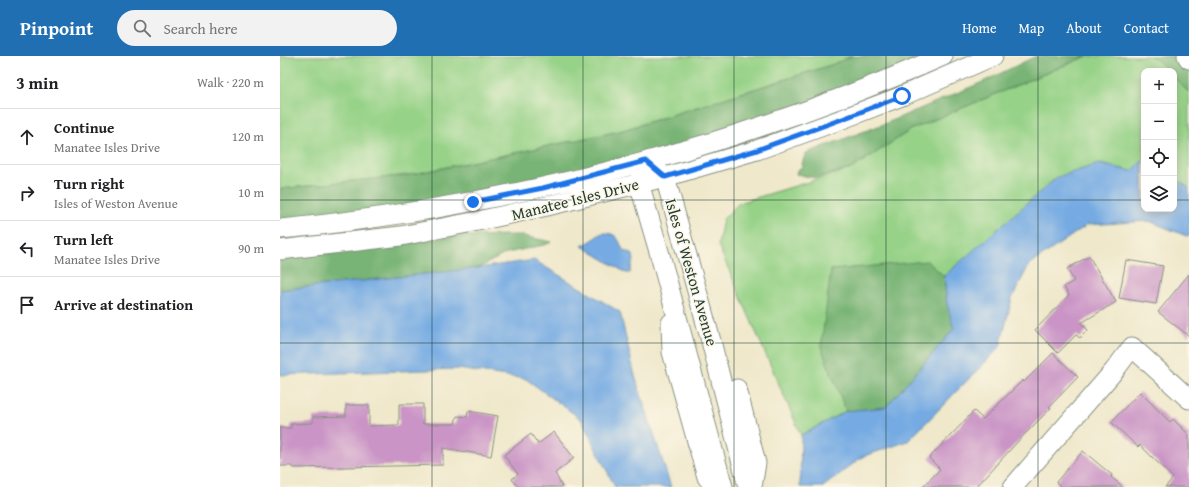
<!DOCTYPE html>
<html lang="en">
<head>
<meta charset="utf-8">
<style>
	body { margin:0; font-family:"Gentium Book Plus",serif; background:#f2f2f2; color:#202124 }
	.controls { position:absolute; right:12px; top:12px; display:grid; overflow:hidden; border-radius:8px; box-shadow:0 2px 10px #0003 }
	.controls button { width:36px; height:36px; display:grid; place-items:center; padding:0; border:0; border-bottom:1px solid #e0e0e0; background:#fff; color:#202124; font:20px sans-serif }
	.stop { position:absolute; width:12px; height:12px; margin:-9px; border:3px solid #1a73e8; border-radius:50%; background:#fff }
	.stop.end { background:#1a73e8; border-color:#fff; box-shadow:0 1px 4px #0008 }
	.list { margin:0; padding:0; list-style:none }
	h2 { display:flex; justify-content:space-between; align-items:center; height:52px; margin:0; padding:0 16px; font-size:17px }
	h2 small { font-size:13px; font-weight:400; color:#757577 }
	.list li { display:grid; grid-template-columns:26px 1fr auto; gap:12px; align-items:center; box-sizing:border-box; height:56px; padding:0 16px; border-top:1px solid #e0e0e0 }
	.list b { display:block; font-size:15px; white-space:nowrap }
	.list p { margin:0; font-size:13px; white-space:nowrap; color:#757577 }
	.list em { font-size:13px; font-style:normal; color:#757577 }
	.icon { flex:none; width:22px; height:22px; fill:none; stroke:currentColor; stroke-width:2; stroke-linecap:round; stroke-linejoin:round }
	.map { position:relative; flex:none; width:909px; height:431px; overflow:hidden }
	header { display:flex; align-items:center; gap:24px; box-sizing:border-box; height:56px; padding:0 20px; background:#1f6fb2; color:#fff }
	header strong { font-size:19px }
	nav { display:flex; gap:22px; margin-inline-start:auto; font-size:14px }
	.search { width:280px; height:36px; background:#f2f2f2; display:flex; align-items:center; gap:10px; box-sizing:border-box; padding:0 14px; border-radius:22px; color:#757577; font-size:15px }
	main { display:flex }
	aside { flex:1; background:#fff }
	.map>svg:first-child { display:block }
	.green { fill:#96d287; stroke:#5a885e }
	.forest { fill:#78b474; stroke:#4c7854 }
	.water { fill:#75aae3; stroke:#4a748c }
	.building { fill:#ca95c6 }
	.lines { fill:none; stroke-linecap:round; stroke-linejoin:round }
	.minor-casing { stroke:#879280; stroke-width:21 }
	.minor { stroke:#fff; stroke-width:19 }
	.route { stroke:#1a73e8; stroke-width:5 }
	.grid { fill:none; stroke:#1f3d34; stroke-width:1; stroke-opacity:0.55 }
	.labels { text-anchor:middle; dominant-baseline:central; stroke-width:3; stroke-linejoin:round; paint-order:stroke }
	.street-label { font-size:16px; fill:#1f3d34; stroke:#fcf5e5 }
</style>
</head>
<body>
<header>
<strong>Pinpoint</strong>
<div class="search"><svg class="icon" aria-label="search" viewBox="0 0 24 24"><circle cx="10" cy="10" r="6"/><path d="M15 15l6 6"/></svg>Search here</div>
<nav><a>Home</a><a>Map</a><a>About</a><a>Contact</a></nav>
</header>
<main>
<aside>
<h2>3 min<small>Walk · 220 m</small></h2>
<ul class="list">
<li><svg class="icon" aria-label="ahead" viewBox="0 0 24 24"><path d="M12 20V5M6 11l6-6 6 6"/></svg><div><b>Continue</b><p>Manatee Isles Drive</p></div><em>120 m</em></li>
<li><svg class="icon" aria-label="right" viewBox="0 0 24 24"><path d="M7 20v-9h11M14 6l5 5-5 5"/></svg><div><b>Turn right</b><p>Isles of Weston Avenue</p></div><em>10 m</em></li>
<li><svg class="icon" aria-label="left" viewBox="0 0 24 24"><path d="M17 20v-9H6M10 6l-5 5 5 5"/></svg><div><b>Turn left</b><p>Manatee Isles Drive</p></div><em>90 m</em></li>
<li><svg class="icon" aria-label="arrive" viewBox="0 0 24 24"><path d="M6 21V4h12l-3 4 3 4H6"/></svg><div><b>Arrive at destination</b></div></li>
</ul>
</aside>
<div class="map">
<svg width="909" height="431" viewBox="0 0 909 431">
	<rect width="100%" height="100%" fill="#fcf5e5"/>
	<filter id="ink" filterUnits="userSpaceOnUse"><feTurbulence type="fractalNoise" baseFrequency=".025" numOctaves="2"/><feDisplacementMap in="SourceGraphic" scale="8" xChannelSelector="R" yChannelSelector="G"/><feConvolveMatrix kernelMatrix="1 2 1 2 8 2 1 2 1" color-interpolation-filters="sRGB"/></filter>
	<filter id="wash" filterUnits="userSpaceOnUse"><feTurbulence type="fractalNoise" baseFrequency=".012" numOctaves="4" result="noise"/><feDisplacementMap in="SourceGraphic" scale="16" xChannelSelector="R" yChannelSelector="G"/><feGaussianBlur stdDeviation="0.9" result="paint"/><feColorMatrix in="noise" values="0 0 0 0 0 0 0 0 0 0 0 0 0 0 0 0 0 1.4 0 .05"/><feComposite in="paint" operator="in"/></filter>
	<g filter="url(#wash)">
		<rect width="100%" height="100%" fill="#efe8cb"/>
		<!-- green -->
		<path class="green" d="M 0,0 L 572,0 L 551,9 L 340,75 L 129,119 L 0,133 Z
			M 807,0 L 871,0 L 878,5 L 888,15 L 864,15 L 864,104 L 852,115 L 819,108 L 674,273 L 566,355 L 521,379 L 438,189 L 443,163 L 459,147 L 571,113 L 632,73 Z
			M 894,21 L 909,37 L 909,132 L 894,122 Z"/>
		<!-- forest -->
		<path class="forest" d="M 572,0 L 663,0 L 366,105 L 0,173 L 0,133 L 129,119 L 340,75 L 551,9 Z
			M 756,0 L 807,0 L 632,73 L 571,113 L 535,122 L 516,118 L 517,114 L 521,112 L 525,98 L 529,96 L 609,66 L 705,25 Z
			M 871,0 L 906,0 L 909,5 L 909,37 L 894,21 L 894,15 L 888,15 L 878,5 Z
			M 238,179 L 272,186 L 264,189 L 227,197 L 198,212 L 0,234 L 0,202 L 111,190 L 176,180 Z
			M 647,205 L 664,220 L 667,249 L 674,273 L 606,351 L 566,355 L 541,291 L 551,214 Z"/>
		<!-- water -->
		<path class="water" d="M 863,104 L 864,153 L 894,153 L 894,122 L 909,132 L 909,181 L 869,165 L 807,169 L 749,209 L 732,242 L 720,291 L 628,385 L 582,401 L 543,431 L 520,431 L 521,379 L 566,355 L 606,351 L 674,273 L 667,249 L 664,220 L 777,121 L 819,108 L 852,115 Z
			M 323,177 C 337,177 338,182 343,194 L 353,199 L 354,205 L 352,208 L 350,217 L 346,217 L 302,190 C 305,188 308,187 311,185 C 316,182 316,179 323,177 Z
			M 254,204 L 340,256 L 355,320 L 391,431 L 335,431 L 301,363 L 246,323 L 178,313 L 0,319 L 0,234 L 198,212 Z"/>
		<g id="blocks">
			<!-- building -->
			<path class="building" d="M 809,200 L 836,246 L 801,267 L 808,274 L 800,282 L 796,279 L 778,297 L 755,274 L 789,239 L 784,231 L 794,225 L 787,213 Z
				M 846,204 L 883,210 L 876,248 L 839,242 Z
				M 909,218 L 909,280 L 878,256 Z
				M 773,297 L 798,321 L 769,351 L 771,352 L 742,381 L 696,431 L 643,431 L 660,413 L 649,402 L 694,355 L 703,363 L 743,324 L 744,326 Z
				M 860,336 L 890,366 L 893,363 L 909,379 L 909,431 L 885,431 L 893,422 L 860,389 L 858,391 L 831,366 Z
				M 119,348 L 143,348 L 143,368 L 175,368 L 177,360 L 187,361 L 188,355 L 218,360 L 211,400 L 163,392 L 163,409 L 12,412 L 12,410 L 0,410 L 0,372 L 11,372 L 11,368 L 33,367 L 33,361 L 66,360 L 66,349 L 89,349 L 89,370 L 119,369 Z
				M 274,376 L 294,402 L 275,417 L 282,431 L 238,431 L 232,423 L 238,418 L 224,399 L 251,378 L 258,388 Z
				M 803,395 L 832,419 L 831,421 L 843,431 L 781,431 L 776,426 Z"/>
		</g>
	</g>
	<g filter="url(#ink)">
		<use href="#blocks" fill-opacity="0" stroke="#879280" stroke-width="1"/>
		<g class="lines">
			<!-- minor casing -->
			<g class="minor-casing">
				<path id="minor" d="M 907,0 L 909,3
					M 363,114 L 359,127 L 382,206 L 443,431
					M 376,114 L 385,121 L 431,285 L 468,431
					M 0,173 C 50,169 101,161 151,153 C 327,123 500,72 663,0
					M 0,194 L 121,180 L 193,166 L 267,150 L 385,121 L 477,94 L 565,62 L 622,40 L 713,0
					M 391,267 L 392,296 L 427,421 L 431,426
					M 457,333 L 476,407 L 472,431
					M 733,431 L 834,315 L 852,291 L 909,343"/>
			</g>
			<!-- minor -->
			<use href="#minor" class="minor"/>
		</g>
	</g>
	<g class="lines" filter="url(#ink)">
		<!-- route -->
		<path class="route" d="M 193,146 L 263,132 L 366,105 L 385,121 L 477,94 L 565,62 L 622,40"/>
	</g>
	<!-- grid -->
	<path class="grid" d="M 152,0 L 152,431M 303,0 L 303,431M 454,0 L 454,431M 606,0 L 606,431M 758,0 L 758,431M 0,144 L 864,144M 894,144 L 909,144M 0,287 L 909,287"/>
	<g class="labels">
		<!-- street labels -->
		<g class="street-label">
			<text transform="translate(295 143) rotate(-14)">Manatee Isles Drive</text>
			<text transform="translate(412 216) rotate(74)">Isles of Weston Avenue</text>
		</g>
	</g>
</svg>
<div class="controls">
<button>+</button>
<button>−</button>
<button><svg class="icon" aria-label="locate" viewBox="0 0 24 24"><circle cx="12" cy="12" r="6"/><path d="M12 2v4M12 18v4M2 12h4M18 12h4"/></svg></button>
<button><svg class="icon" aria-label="layers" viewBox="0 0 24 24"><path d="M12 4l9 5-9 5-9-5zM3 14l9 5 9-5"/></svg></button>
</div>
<div class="stop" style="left:622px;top:40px"></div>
<div class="stop end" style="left:193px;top:146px"></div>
</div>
</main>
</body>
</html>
